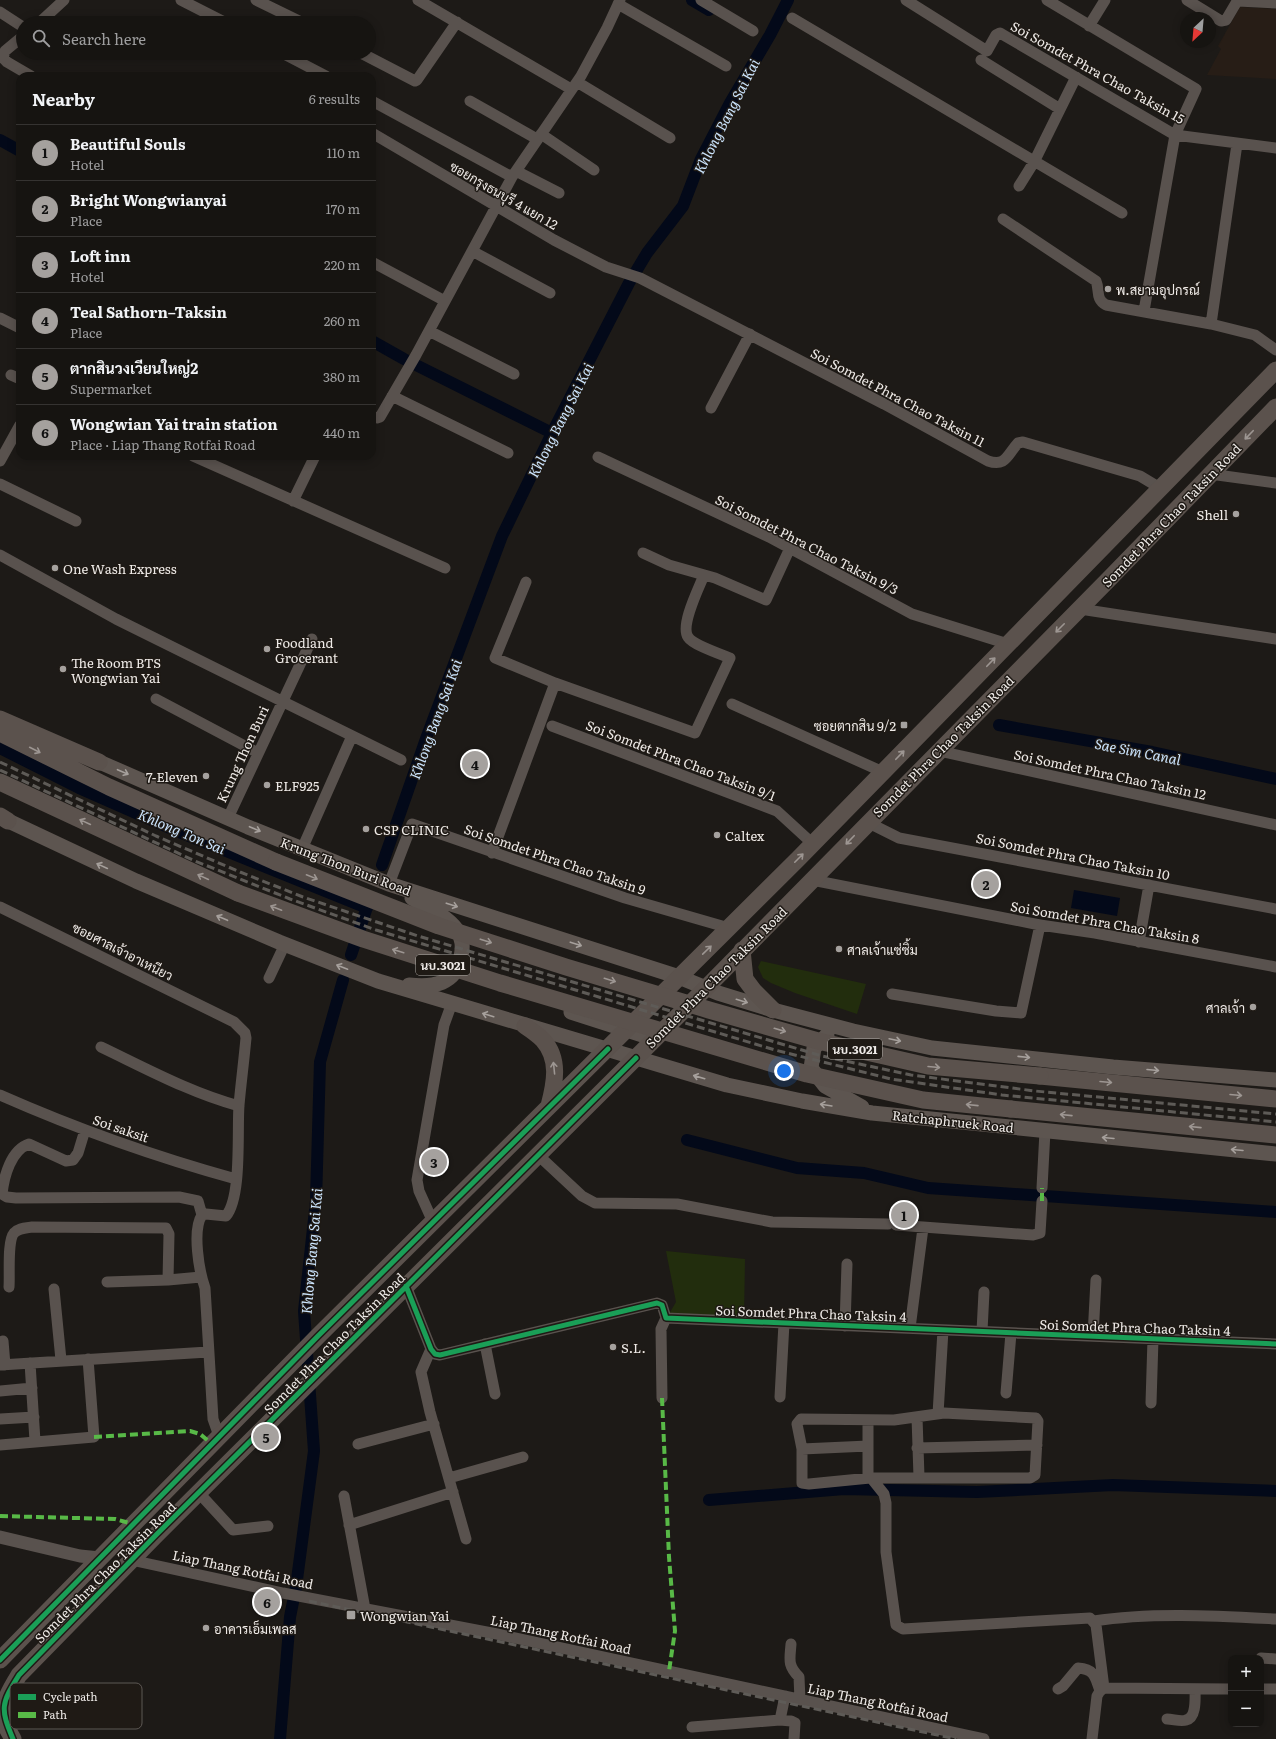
<!DOCTYPE html>
<html lang="en">
<head>
<meta charset="utf-8">
<style>
	body { margin:0; font-family:Literata,Sarabun,serif; background:#23211f; color:#f1f3f6 }
	.controls { position:absolute; right:12px; bottom:12px; display:grid; overflow:hidden; border-radius:8px; box-shadow:0 2px 10px #0003 }
	.controls button { width:36px; height:36px; display:grid; place-items:center; padding:0; border:0; border-bottom:1px solid #353331; background:#161411; color:#f1f3f6; font:20px sans-serif }
	.compass { position:absolute; left:1180px; top:12px; width:36px; height:36px; border-radius:50%; background:#161411; box-shadow:0 2px 10px #0003; rotate:206deg }
	.you { position:absolute; left:784px; top:1071px; width:14px; height:14px; margin:-10px; border:3px solid #fff; border-radius:50%; background:#1a73e8; box-shadow:0 0 0 6px #1a73e833 }
	.badge { display:grid; place-items:center; width:26px; height:26px; border-radius:50%; background:#a5a19e; color:#111; font-size:13px; font-weight:700 }
	.pin { position:absolute; translate:-50% -50%; border:2px solid #fff; box-shadow:0 1px 4px #0006 }
	.list { margin:0; padding:0; list-style:none }
	h2 { display:flex; justify-content:space-between; align-items:center; height:52px; margin:0; padding:0 16px; font-size:17px }
	h2 small { font-size:13px; font-weight:400; color:#9e9e9f }
	.list li { display:grid; grid-template-columns:26px 1fr auto; gap:12px; align-items:center; box-sizing:border-box; height:56px; padding:0 16px; border-top:1px solid #353331 }
	.list b { display:block; font-size:15px; white-space:nowrap }
	.list p { margin:0; font-size:13px; white-space:nowrap; color:#9e9e9f }
	.list em { font-size:13px; font-style:normal; color:#9e9e9f }
	.icon { flex:none; width:22px; height:22px; fill:none; stroke:currentColor; stroke-width:2; stroke-linecap:round; stroke-linejoin:round }
	.map { position:relative; flex:none; width:1276px; height:1739px; overflow:hidden }
	.search { position:absolute; background:#161411; box-shadow:0 2px 10px #0003; left:16px; top:16px; width:360px; height:44px; display:flex; align-items:center; gap:10px; box-sizing:border-box; padding:0 14px; border-radius:22px; color:#9e9e9f; font-size:15px }
	.panel { position:absolute; background:#161411; box-shadow:0 2px 10px #0003; left:16px; top:72px; width:360px; height:388px; border-radius:12px }
	.map>svg:first-child { display:block }
	.built { fill:#271d16 }
	.green { fill:#222d0d }
	.water { fill:#030919 }
	.lines { fill:none; stroke-linecap:round; stroke-linejoin:round }
	.canal { stroke:#030919; stroke-width:12 }
	.minor { stroke:#59524e; stroke-width:11 }
	.tertiary { stroke:#59524e; stroke-width:13 }
	.secondary { stroke:#5d5550; stroke-width:15 }
	.primary { stroke:#5b524d; stroke-width:17 }
	.rail { stroke:#5e5b57; stroke-width:3; stroke-dasharray:8 4; stroke-linecap:butt }
	.primary-bridge { stroke:#5b524d; stroke-width:17 }
	.quiet { stroke:#58b947; stroke-width:4; stroke-dasharray:8 4; stroke-linecap:butt }
	.cycleway-casing { stroke:#1f1a15; stroke-width:8 }
	.cycleway { stroke:#1a9f57; stroke-width:5 }
	.oneway { stroke:#9d9692 }
	.oneway2 { stroke:#a6a09c }
	.poi-dot { fill:#a5a19e; stroke:#1f1a15; stroke-width:1.5 }
	.labels { text-anchor:middle; dominant-baseline:central; stroke-width:3; stroke-linejoin:round; paint-order:stroke }
	.shield { fill:#1f1a15; stroke:#b0aca8; stroke-width:1 }
	.shield-label { font-size:12px; font-weight:bold; fill:#eeeae7 }
	.street-label { font-size:13px; fill:#eeeae7; stroke:#1f1a15 }
	.poi-label { font-size:13px; fill:#eeeae7; stroke:#1f1a15; text-anchor:start }
	.water-label { font-size:14px; font-style:italic; fill:#cde6ff; stroke:#1f1a15 }
	.key { fill:#1f1a15; stroke:#5d5854; stroke-width:1 }
	.key-label { font-size:11px; fill:#eeeae7 }
</style>
</head>
<body>
<div class="map">
<svg width="1276" height="1739" viewBox="0 0 1276 1739">
	<rect width="100%" height="100%" fill="#1d1a17"/>
	<!-- built -->
	<path class="built" d="M 1240,7 L 1276,9 L 1276,79 L 1207,75 L 1221,49 L 1218,46 Z"/>
	<!-- green -->
	<path class="green" d="M 761,961 L 866,984 L 857,1014 L 795,993 L 771,983 L 763,978 L 758,967 Z
		M 666,1251 L 745,1259 L 744,1317 L 669,1314 L 676,1302 Z"/>
	<!-- water -->
	<path class="water" d="M 1074,890 L 1120,898 L 1117,916 L 1071,908 Z"/>
	<g class="lines">
		<!-- canal -->
		<path class="canal" d="M 692,0 L 709,10
			M 0,140 L 20,151
			M 372,341 L 404,359 L 552,433
			M 999,725 L 1152,752 L 1276,779
			M 0,748 L 79,788 L 179,832 L 367,908
			M 382,865 L 427,736 L 502,536 L 552,433 L 629,283 L 647,253 L 683,206 L 701,159 L 730,103 L 770,35 L 788,0
			M 351,955 L 369,901
			M 687,1140 L 797,1168 L 864,1173 L 928,1188 L 1276,1212
			M 709,1500 L 844,1489 L 977,1492 L 1113,1485 L 1276,1491
			M 280,1739 L 290,1617 L 296,1587 L 314,1451 L 304,1311 L 316,1201 L 320,1062 L 343,980"/>
		<!-- minor -->
		<path class="minor" d="M 181,0 L 226,23
			M 256,0 L 303,23
			M 418,0 L 571,89
			M 701,0 L 753,31
			M 906,0 L 987,51 L 996,35 L 1000,33 L 1175,135 L 1276,148
			M 1047,0 L 1196,89 L 1175,135 L 1144,311
			M 1187,0 L 1221,21 L 1226,20 L 1236,3 L 1238,1 L 1276,3
			M 618,4 L 726,66
			M 0,12 L 23,27
			M 792,18 L 1122,213
			M 39,23 L 64,0
			M 1089,26 L 1105,0
			M 23,36 L 5,51 L 3,58 L 7,62 L 31,76
			M 282,53 L 326,76
			M 361,53 L 415,81 L 417,80 L 457,22
			M 981,60 L 1060,109
			M 577,82 L 670,138
			M 372,101 L 512,177
			M 470,101 L 537,139
			M 372,133 L 554,240 L 606,267 L 640,278 L 884,404 L 988,461 C 1006,467 1007,455 1018,443 L 1023,442 L 1140,476 L 1160,488
			M 541,134 L 594,170
			M 516,171 L 559,193
			M 1019,186 L 1034,162 L 1076,77
			M 1003,219 L 1096,281 C 1100,290 1095,299 1106,305 L 1211,324 L 1255,335 L 1276,350
			M 472,251 L 550,293
			M 372,262 L 445,301
			M 0,318 L 20,328
			M 1211,324 L 1237,144
			M 429,331 L 514,374
			M 11,375 L 20,379
			M 392,396 L 508,453
			M 711,408 L 750,334
			M 372,416 L 377,418 L 380,417 L 416,355 L 512,177 L 581,76 L 607,28 L 620,0
			M 193,456 L 445,568
			M 598,457 L 769,537 L 912,614 L 1008,644
			M 0,461 L 20,425
			M 1210,474 L 1276,483
			M 0,484 L 76,521
			M 293,501 L 315,456
			M 643,553 L 669,565 L 715,578 L 766,600 L 790,548
			M 0,555 L 116,619 L 401,760
			M 526,582 L 495,658 L 555,683 L 695,733 L 730,658 C 720,654 693,645 688,637 C 680,625 699,588 704,575
			M 1080,609 L 1276,639
			M 156,699 L 258,753
			M 732,704 L 883,772
			M 552,726 L 777,811 L 813,844
			M 939,751 L 1276,825
			M 228,818 L 312,639
			M 867,822 L 899,838 L 1276,909
			M 302,849 L 352,736
			M 492,853 L 555,683
			M 812,880 L 1040,925 L 1095,933 L 1276,967
			M 389,884 L 412,824 L 625,898 L 729,928
			M 0,907 L 234,1022 L 245,1033 L 246,1038 C 244,1060 241,1083 239,1105 C 237,1131 242,1197 226,1216 L 206,1214 L 202,1215 C 192,1230 199,1271 205,1288 L 213,1419 L 219,1436
			M 1139,942 L 1149,885
			M 269,978 L 285,944
			M 892,994 L 996,1011 L 1021,1013 L 1040,925
			M 101,1047 C 147,1069 191,1093 239,1106
			M 0,1095 C 77,1129 156,1157 236,1179
			M 85,1130 L 78,1153 L 73,1160 L 66,1161 L 29,1144 C 11,1150 4,1176 2,1194 L 7,1197 L 16,1198 L 179,1197 L 198,1201 L 202,1215
			M 538,1155 L 582,1196 L 595,1203 L 677,1204 L 772,1222 L 888,1224
			M 1042,1188 L 1045,1131
			M 433,1222 L 419,1191 L 417,1180 L 444,1025 L 452,1003
			M 896,1225 L 1033,1235 L 1040,1233 L 1042,1201
			M 107,1282 L 168,1280 L 201,1277
			M 406,1286 L 431,1349 L 435,1354 L 440,1355 L 657,1303 L 662,1305 L 666,1318 L 1276,1344
			M 9,1287 C 10,1275 7,1241 14,1233 C 18,1228 25,1228 32,1227 L 166,1228 L 169,1234 L 168,1280
			M 54,1289 L 61,1360
			M 845,1326 L 847,1264
			M 910,1328 L 923,1228
			M 982,1331 L 984,1292
			M 1093,1336 L 1096,1280
			M 3,1341 L 5,1365
			M 485,1344 L 495,1394
			M 431,1349 L 421,1372 L 430,1412 L 466,1539
			M 30,1363 L 35,1441
			M 0,1365 L 208,1352
			M 0,1391 L 32,1388
			M 1006,1393 L 1011,1333
			M 780,1397 L 784,1323
			M 662,1398 L 661,1329 L 666,1318
			M 1151,1403 L 1153,1339
			M 944,1413 L 1036,1418 L 1038,1421 L 1035,1475 L 1030,1478 L 870,1478 L 809,1484 L 802,1483 L 802,1449 L 797,1424 L 801,1419 L 894,1420 Z
			M 938,1414 L 943,1330
			M 917,1417 L 919,1477
			M 0,1419 L 34,1417
			M 868,1420 L 868,1474 L 884,1494 L 886,1503 L 886,1552 L 896,1625 L 903,1629 L 1090,1618 L 1096,1625 L 1104,1688
			M 358,1444 L 434,1424
			M 0,1445 L 94,1437 L 88,1359
			M 917,1448 L 1037,1445
			M 802,1449 L 868,1446
			M 449,1478 L 523,1457
			M 199,1493 L 233,1530 L 268,1526
			M 344,1496 L 365,1609
			M 349,1525 L 453,1492
			M 131,1560 L 283,1593 L 497,1634 L 984,1739
			M 1094,1621 C 1151,1612 1218,1616 1276,1619
			M 791,1644 C 790,1659 787,1665 799,1677 L 800,1700
			M 1261,1658 L 1276,1659
			M 1058,1689 L 1063,1686 L 1078,1668 C 1093,1669 1095,1675 1099,1688
			M 1261,1689 L 1276,1689
			M 1100,1691 L 1104,1688 L 1231,1689
			M 785,1696 L 780,1720 L 791,1721 L 795,1723 L 794,1739
			M 1167,1719 C 1173,1719 1181,1722 1186,1720 C 1197,1718 1195,1697 1195,1689
			M 692,1727 L 780,1720
			M 1092,1739 L 1097,1696 L 1100,1691"/>
		<!-- tertiary -->
		<path class="tertiary" d="M 0,1537 L 80,1556 L 100,1558"/>
		<!-- secondary -->
		<path class="secondary" d="M 88,757 L 248,827 L 389,884 L 679,977 L 718,993 L 773,1010 L 853,1031 L 932,1048 L 1113,1067 L 1276,1080
			M 0,817 L 136,881 L 279,942 L 378,981 L 727,1085 L 802,1101 L 872,1113 L 1276,1154
			M 409,985 C 433,988 456,984 461,957 C 463,947 463,939 457,930 C 447,916 427,907 412,898
			M 571,1012 L 655,1039
			M 827,1035 L 814,1048 L 811,1068 L 825,1086 L 862,1107"/>
		<!-- primary -->
		<path class="primary" d="M 0,719 L 99,762
			M 0,733 L 109,787 L 276,862
			M 0,782 L 238,893
			M 0,816 L 8,821
			M 742,950 L 745,979 L 754,991 L 773,1010
			M 525,1026 C 531,1030 538,1035 543,1040 C 560,1059 555,1083 549,1106
			M 1040,1076 L 1276,1099
			M 1011,1109 L 1276,1135
			M 0,1660 L 318,1336 L 798,859 L 1276,370
			M 0,1716 L 13,1739
			M 5,1723 C 2,1702 8,1693 19,1675 L 156,1535 L 706,988 L 1111,577 L 1276,407"/>
		<!-- rail -->
		<path class="rail" d="M 0,762 L 156,836 L 240,872 L 303,897 L 418,936 L 822,1056 L 911,1075 L 1035,1091 L 1276,1114
			M 0,770 L 195,861 L 290,899 L 376,930 L 775,1050 L 891,1079 L 1002,1095 L 1276,1122
			M 309,1601 L 956,1739"/>
		<!-- primary-bridge -->
		<path class="primary-bridge" d="M 276,862 L 439,926 L 566,967 L 709,1010 L 818,1041 L 928,1066 L 1040,1076
			M 238,893 L 363,939 L 500,983 L 807,1074 L 923,1100 L 1011,1109"/>
		<!-- quiet -->
		<path class="quiet" d="M 1042,1201 L 1042,1188
			M 662,1398 L 669,1557 L 675,1631 L 669,1671
			M 94,1437 L 190,1431 L 200,1434 L 212,1444
			M 0,1516 L 115,1519 L 133,1524"/>
		<!-- cycleway casing -->
		<g class="cycleway-casing">
			<path id="cycleway" d="M 406,1286 L 431,1349 L 435,1354 L 440,1355 L 657,1303 L 662,1305 L 666,1318 L 1276,1344
				M 0,1660 L 318,1336 L 608,1049
				M 13,1739 C 0,1708 1,1704 19,1675 L 156,1535 L 636,1058"/>
		</g>
		<!-- cycleway -->
		<use href="#cycleway" class="cycleway"/>
	</g>
	<!-- one-way arrows -->
	<defs><path id="oneway-shaft" d="M-6 0H5M1.5-3L5.5 0L1.5 3" fill="none" stroke-width="1.6" stroke-linecap="round" stroke-linejoin="round"/></defs>
	<g class="oneway">
		<use href="#oneway-shaft" transform="translate(1249 435) rotate(134)"/>
		<use href="#oneway-shaft" transform="translate(1060 628) rotate(135)"/>
		<use href="#oneway-shaft" transform="translate(991 662) rotate(-46)"/>
		<use href="#oneway-shaft" transform="translate(35 750) rotate(27)"/>
		<use href="#oneway-shaft" transform="translate(900 755) rotate(-46)"/>
		<use href="#oneway-shaft" transform="translate(85 822) rotate(-155)"/>
		<use href="#oneway-shaft" transform="translate(850 840) rotate(134)"/>
		<use href="#oneway-shaft" transform="translate(799 858) rotate(-45)"/>
		<use href="#oneway-shaft" transform="translate(203 877) rotate(-155)"/>
		<use href="#oneway-shaft" transform="translate(312 877) rotate(22)"/>
		<use href="#oneway-shaft" transform="translate(276 908) rotate(-159)"/>
		<use href="#oneway-shaft" transform="translate(486 941) rotate(18)"/>
		<use href="#oneway-shaft" transform="translate(707 950) rotate(-44)"/>
		<use href="#oneway-shaft" transform="translate(398 951) rotate(-163)"/>
		<use href="#oneway-shaft" transform="translate(610 980) rotate(17)"/>
		<use href="#oneway-shaft" transform="translate(780 1030) rotate(16)"/>
		<use href="#oneway-shaft" transform="translate(934 1067) rotate(5)"/>
		<use href="#oneway-shaft" transform="translate(554 1068) rotate(-96)"/>
		<use href="#oneway-shaft" transform="translate(1106 1082) rotate(5)"/>
		<use href="#oneway-shaft" transform="translate(1236 1095) rotate(5)"/>
		<use href="#oneway-shaft" transform="translate(972 1105) rotate(-174)"/>
		<use href="#oneway-shaft" transform="translate(1066 1115) rotate(-174)"/>
		<use href="#oneway-shaft" transform="translate(1195 1127) rotate(-174)"/>
	</g>
	<g class="oneway2">
		<use href="#oneway-shaft" transform="translate(123 772) rotate(23)"/>
		<use href="#oneway-shaft" transform="translate(255 829) rotate(23)"/>
		<use href="#oneway-shaft" transform="translate(102 866) rotate(-155)"/>
		<use href="#oneway-shaft" transform="translate(452 905) rotate(18)"/>
		<use href="#oneway-shaft" transform="translate(222 918) rotate(-157)"/>
		<use href="#oneway-shaft" transform="translate(576 944) rotate(18)"/>
		<use href="#oneway-shaft" transform="translate(342 967) rotate(-159)"/>
		<use href="#oneway-shaft" transform="translate(742 1001) rotate(17)"/>
		<use href="#oneway-shaft" transform="translate(488 1015) rotate(-163)"/>
		<use href="#oneway-shaft" transform="translate(895 1040) rotate(12)"/>
		<use href="#oneway-shaft" transform="translate(1024 1057) rotate(6)"/>
		<use href="#oneway-shaft" transform="translate(1153 1070) rotate(5)"/>
		<use href="#oneway-shaft" transform="translate(699 1077) rotate(-164)"/>
		<use href="#oneway-shaft" transform="translate(826 1105) rotate(-171)"/>
		<use href="#oneway-shaft" transform="translate(1108 1138) rotate(-175)"/>
		<use href="#oneway-shaft" transform="translate(1237 1150) rotate(-175)"/>
	</g>
	<!-- markers -->
	<g class="poi-dot">
		<circle cx="1108" cy="289" r="4"/>
		<circle cx="1236" cy="514" r="4"/>
		<circle cx="55" cy="568" r="4"/>
		<circle cx="267" cy="649" r="4"/>
		<circle cx="63" cy="669" r="4"/>
		<rect x="900" y="721" width="8" height="8" rx="2"/>
		<circle cx="206" cy="776" r="4"/>
		<circle cx="267" cy="785" r="4"/>
		<circle cx="366" cy="829" r="4"/>
		<circle cx="717" cy="835" r="4"/>
		<circle cx="839" cy="949" r="4"/>
		<circle cx="1253" cy="1007" r="4"/>
		<circle cx="613" cy="1347" r="4"/>
		<rect x="346" y="1610" width="10" height="10" rx="2"/>
		<circle cx="206" cy="1628" r="4"/>
	</g>
	<g class="labels">
		<!-- shield labels -->
		<g class="shield">
			<rect x="416" y="955" width="54" height="20" rx="3"/>
			<rect x="828" y="1039" width="54" height="20" rx="3"/>
		</g>
		<g class="shield-label">
			<text x="443" y="965">นบ.3021</text>
			<text x="855" y="1049">นบ.3021</text>
		</g>
		<!-- street labels -->
		<g class="street-label">
			<text transform="translate(1098 72) rotate(29)">Soi Somdet Phra Chao Taksin 15</text>
			<text transform="translate(504 195) rotate(30)">ซอยกรุงธนบุรี 4 แยก 12</text>
			<text transform="translate(898 397) rotate(28)">Soi Somdet Phra Chao Taksin 11</text>
			<text transform="translate(1171 515) rotate(-46)">Somdet Phra Chao Taksin Road</text>
			<text transform="translate(807 544) rotate(27)">Soi Somdet Phra Chao Taksin 9/3</text>
			<text transform="translate(943 746) rotate(-45)">Somdet Phra Chao Taksin Road</text>
			<text transform="translate(242 754) rotate(-65)">Krung Thon Buri</text>
			<text transform="translate(681 760) rotate(21)">Soi Somdet Phra Chao Taksin 9/1</text>
			<text transform="translate(1110 774) rotate(12)">Soi Somdet Phra Chao Taksin 12</text>
			<text transform="translate(1073 856) rotate(11)">Soi Somdet Phra Chao Taksin 10</text>
			<text transform="translate(555 859) rotate(19)">Soi Somdet Phra Chao Taksin 9</text>
			<text transform="translate(346 866) rotate(21)">Krung Thon Buri Road</text>
			<text transform="translate(1105 922) rotate(10)">Soi Somdet Phra Chao Taksin 8</text>
			<text transform="translate(123 951) rotate(27)">ซอยศาลเจ้าอาเหนียว</text>
			<text transform="translate(716 977) rotate(-45)">Somdet Phra Chao Taksin Road</text>
			<text transform="translate(953 1121) rotate(6)">Ratchaphruek Road</text>
			<text transform="translate(121 1128) rotate(19)">Soi saksit</text>
			<text transform="translate(811 1313) rotate(2)">Soi Somdet Phra Chao Taksin 4</text>
			<text transform="translate(1135 1327) rotate(2)">Soi Somdet Phra Chao Taksin 4</text>
			<text transform="translate(334 1343) rotate(-45)">Somdet Phra Chao Taksin Road</text>
			<text transform="translate(243 1569) rotate(12)">Liap Thang Rotfai Road</text>
			<text transform="translate(105 1572) rotate(-45)">Somdet Phra Chao Taksin Road</text>
			<text transform="translate(561 1634) rotate(12)">Liap Thang Rotfai Road</text>
			<text transform="translate(878 1702) rotate(12)">Liap Thang Rotfai Road</text>
		</g>
		<!-- poi labels -->
		<g class="poi-label">
			<text x="1116" y="289">พ.สยามอุปกรณ์</text>
			<text x="1228" y="514" text-anchor="end">Shell</text>
			<text x="63" y="568">One Wash Express</text>
			<text x="275" y="642">Foodland<tspan x="275" dy="15">Grocerant</tspan></text>
			<text x="71" y="662">The Room BTS<tspan x="71" dy="15">Wongwian Yai</tspan></text>
			<text x="896" y="725" text-anchor="end">ซอยตากสิน 9/2</text>
			<text x="198" y="776" text-anchor="end">7-Eleven</text>
			<text x="275" y="785">ELF925</text>
			<text x="374" y="829">CSP CLINIC</text>
			<text x="725" y="835">Caltex</text>
			<text x="847" y="949">ศาลเจ้าแซ่ซิ้ม</text>
			<text x="1245" y="1007" text-anchor="end">ศาลเจ้า</text>
			<text x="621" y="1347">S.L.</text>
			<text x="360" y="1615">Wongwian Yai</text>
			<text x="214" y="1628">อาคารเอ็มเพลส</text>
		</g>
		<!-- water labels -->
		<g class="water-label">
			<text transform="translate(726 116) rotate(-63)">Khlong Bang Sai Kai</text>
			<text transform="translate(560 420) rotate(-63)">Khlong Bang Sai Kai</text>
			<text transform="translate(435 719) rotate(-70)">Khlong Bang Sai Kai</text>
			<text transform="translate(1138 751) rotate(11)">Sae Sim Canal</text>
			<text transform="translate(182 831) rotate(23)">Khlong Ton Sai</text>
			<text transform="translate(311 1251) rotate(-85)">Khlong Bang Sai Kai</text>
		</g>
	</g>
	<!-- legend -->
	<rect x="10" y="1683" width="132" height="46" rx="6" class="key"/>
	<rect x="18" y="1694" width="18" height="6" fill="#1a9f57"/>
	<rect x="18" y="1712" width="18" height="6" fill="#58b947"/>
	<g class="key-label">
		<text x="43" y="1701">Cycle path</text>
		<text x="43" y="1719">Path</text>
	</g>
</svg>
<div class="controls">
<button>+</button>
<button>−</button>
</div>
<svg class="compass" viewBox="-18 -18 36 36"><path d="M0-13l5 13h-10z" fill="#e53935"/><path d="M0 13l5-13h-10z" fill="#9e9e9f"/></svg>
<div class="you"></div>
<div class="pin badge" style="left:904px;top:1215px">1</div>
<div class="pin badge" style="left:986px;top:884px">2</div>
<div class="pin badge" style="left:434px;top:1162px">3</div>
<div class="pin badge" style="left:475px;top:764px">4</div>
<div class="pin badge" style="left:266px;top:1437px">5</div>
<div class="pin badge" style="left:267px;top:1602px">6</div>
<div class="search"><svg class="icon" aria-label="search" viewBox="0 0 24 24"><circle cx="10" cy="10" r="6"/><path d="M15 15l6 6"/></svg>Search here</div>
<section class="panel">
<h2>Nearby<small>6 results</small></h2>
<ul class="list">
<li><span class="badge">1</span><div><b>Beautiful Souls</b><p>Hotel</p></div><em>110 m</em></li>
<li><span class="badge">2</span><div><b>Bright Wongwianyai</b><p>Place</p></div><em>170 m</em></li>
<li><span class="badge">3</span><div><b>Loft inn</b><p>Hotel</p></div><em>220 m</em></li>
<li><span class="badge">4</span><div><b>Teal Sathorn–Taksin</b><p>Place</p></div><em>260 m</em></li>
<li><span class="badge">5</span><div><b>ตากสินวงเวียนใหญ่2</b><p>Supermarket</p></div><em>380 m</em></li>
<li><span class="badge">6</span><div><b>Wongwian Yai train station</b><p>Place · Liap Thang Rotfai Road</p></div><em>440 m</em></li>
</ul>
</section>
</div>
</body>
</html>
